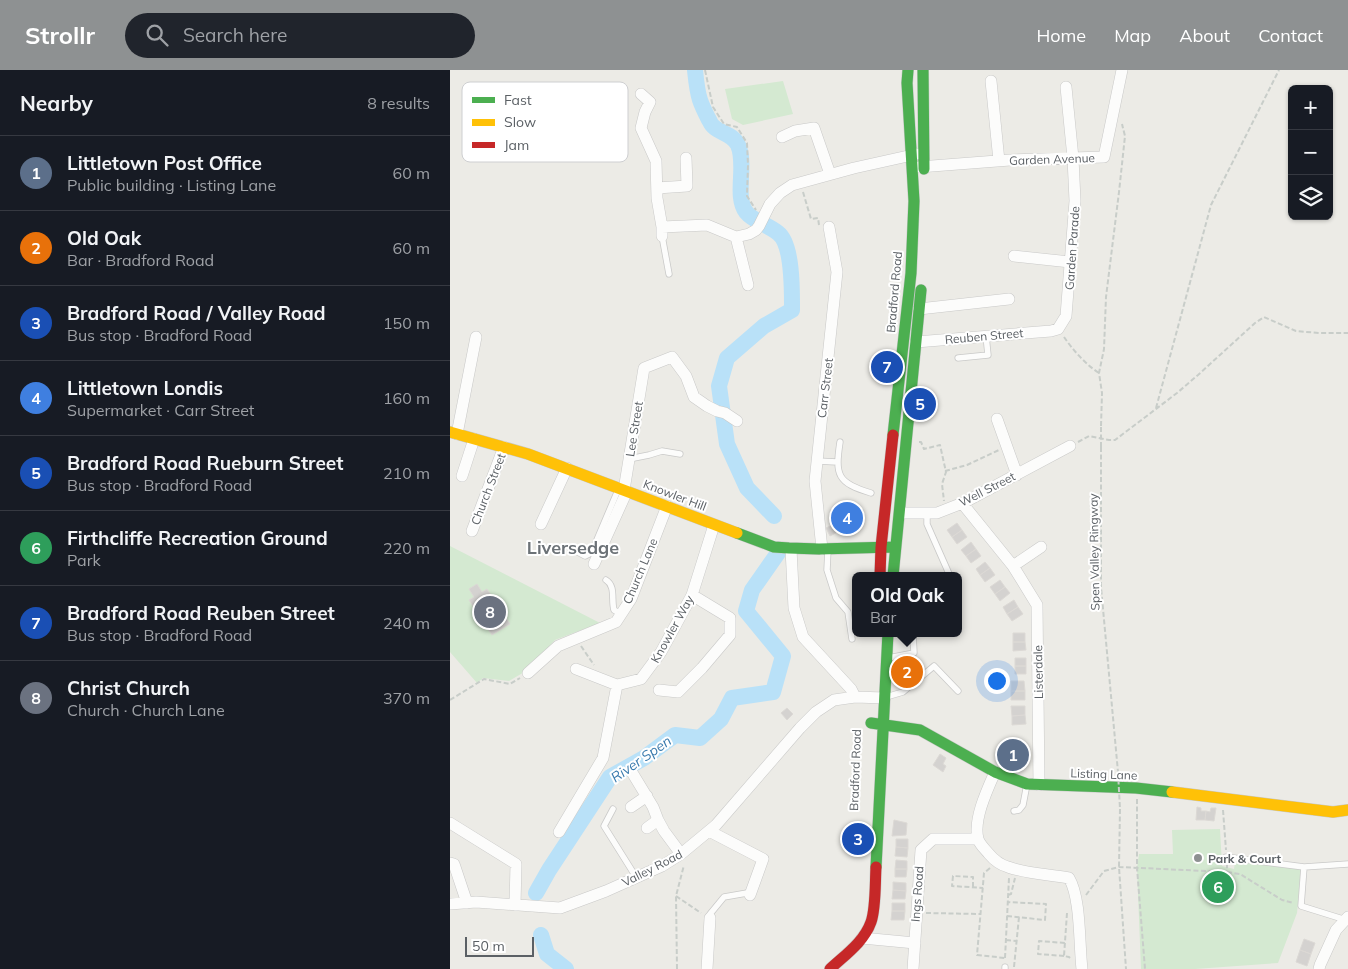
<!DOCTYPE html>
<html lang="en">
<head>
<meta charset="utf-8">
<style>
	body { margin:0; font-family:Mulish,sans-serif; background:#20242c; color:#f1f3f6 }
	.controls { position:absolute; right:15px; top:15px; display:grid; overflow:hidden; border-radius:8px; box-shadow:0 1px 4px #0004 }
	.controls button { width:45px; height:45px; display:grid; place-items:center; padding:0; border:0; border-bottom:1px solid #363941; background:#171b24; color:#f1f3f6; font:25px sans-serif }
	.scale { position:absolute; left:15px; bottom:12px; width:69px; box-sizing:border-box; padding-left:5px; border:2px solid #5b6065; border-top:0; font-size:14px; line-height:18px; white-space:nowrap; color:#5b6065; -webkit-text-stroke:4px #fff; paint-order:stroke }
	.you { position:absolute; left:546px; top:610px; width:18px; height:18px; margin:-12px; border:4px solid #fff; border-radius:50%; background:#1a73e8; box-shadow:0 0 0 8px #1a73e833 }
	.badge { display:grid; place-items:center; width:32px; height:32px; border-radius:50%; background:#8e9192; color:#fff; font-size:16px; font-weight:700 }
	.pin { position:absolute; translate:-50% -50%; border:2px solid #fff; box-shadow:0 1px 5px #0006 }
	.popup { position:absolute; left:402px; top:502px; width:110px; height:65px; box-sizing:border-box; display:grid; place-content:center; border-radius:8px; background:#171b24; filter:drop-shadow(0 1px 4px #0005); font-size:16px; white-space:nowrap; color:#9ea1a6 }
	.popup b { font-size:19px; color:#f1f3f6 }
	.popup::after { content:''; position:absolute; left:50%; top:100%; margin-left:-10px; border:10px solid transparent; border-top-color:#171b24 }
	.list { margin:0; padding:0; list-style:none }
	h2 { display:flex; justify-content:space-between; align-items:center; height:65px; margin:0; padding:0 20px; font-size:21px }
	h2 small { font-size:16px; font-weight:400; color:#9ea1a6 }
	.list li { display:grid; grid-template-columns:32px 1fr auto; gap:15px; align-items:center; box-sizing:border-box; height:75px; padding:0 20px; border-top:1px solid #363941 }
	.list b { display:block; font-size:19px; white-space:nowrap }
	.list p { margin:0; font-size:16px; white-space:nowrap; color:#9ea1a6 }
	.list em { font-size:16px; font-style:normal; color:#9ea1a6 }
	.icon { flex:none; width:28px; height:28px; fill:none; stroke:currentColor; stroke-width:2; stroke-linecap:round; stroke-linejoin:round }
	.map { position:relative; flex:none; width:898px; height:899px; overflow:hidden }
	header { display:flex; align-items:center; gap:30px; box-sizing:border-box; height:70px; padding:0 25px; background:#8e9192; color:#fff }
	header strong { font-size:24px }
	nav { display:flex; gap:28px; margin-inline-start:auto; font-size:18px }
	.search { width:350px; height:45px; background:#20242c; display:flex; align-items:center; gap:12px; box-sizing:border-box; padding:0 18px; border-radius:28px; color:#9ea1a6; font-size:19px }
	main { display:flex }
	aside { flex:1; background:#171b24 }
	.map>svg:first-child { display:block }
	.green { fill:#d4e9d1 }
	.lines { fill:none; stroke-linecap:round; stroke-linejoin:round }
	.river { stroke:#b9e1f8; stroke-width:16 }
	.building { fill:#d4d2d0; stroke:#dcd9d5 }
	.lane-casing { stroke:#c9c9c8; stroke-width:7 }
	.street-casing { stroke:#c9c9c8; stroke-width:12 }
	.fast-casing { stroke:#c7c8c7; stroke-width:12 }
	.slow-casing { stroke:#c7c8c7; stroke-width:12 }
	.jam-casing { stroke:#c7c8c7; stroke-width:12 }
	.path { stroke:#c8cdc9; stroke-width:2; stroke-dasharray:5 2.5; stroke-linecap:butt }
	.lane { stroke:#fcfcfb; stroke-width:5.5 }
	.street { stroke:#fcfcfb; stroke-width:11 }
	.fast { stroke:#4caf50; stroke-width:11 }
	.slow { stroke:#ffc107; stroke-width:11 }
	.jam { stroke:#c62828; stroke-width:11 }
	.path-bridge { stroke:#c8cdc9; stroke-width:2; stroke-dasharray:5 2.5; stroke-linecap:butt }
	.poi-dot { fill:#8e9192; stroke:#fff; stroke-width:2 }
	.labels { text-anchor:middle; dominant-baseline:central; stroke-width:4; stroke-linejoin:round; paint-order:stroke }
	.street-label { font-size:12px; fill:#5b6065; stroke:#fff }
	.poi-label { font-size:12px; font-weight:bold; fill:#5b6065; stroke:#fff; text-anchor:start }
	.water-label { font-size:14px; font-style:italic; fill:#397aad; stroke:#fff }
	.district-label { font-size:18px; font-weight:bold; fill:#6c7277; stroke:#fff }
	.key { fill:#fff; stroke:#cecfd1; stroke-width:1 }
	.key-label { font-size:14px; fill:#5b6065 }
</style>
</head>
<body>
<header>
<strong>Strollr</strong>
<div class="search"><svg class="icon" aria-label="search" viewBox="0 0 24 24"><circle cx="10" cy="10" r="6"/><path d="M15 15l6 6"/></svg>Search here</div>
<nav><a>Home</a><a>Map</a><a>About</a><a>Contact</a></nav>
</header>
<main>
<aside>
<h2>Nearby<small>8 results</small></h2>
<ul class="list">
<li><span class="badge" style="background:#5c6f8a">1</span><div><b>Littletown Post Office</b><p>Public building · Listing Lane</p></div><em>60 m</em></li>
<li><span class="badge" style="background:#e8710a">2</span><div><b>Old Oak</b><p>Bar · Bradford Road</p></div><em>60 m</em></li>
<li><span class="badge" style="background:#1a4fb4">3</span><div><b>Bradford Road / Valley Road</b><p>Bus stop · Bradford Road</p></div><em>150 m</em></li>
<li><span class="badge" style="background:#3f7fe0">4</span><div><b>Littletown Londis</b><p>Supermarket · Carr Street</p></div><em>160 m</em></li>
<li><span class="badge" style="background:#1a4fb4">5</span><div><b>Bradford Road Rueburn Street</b><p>Bus stop · Bradford Road</p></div><em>210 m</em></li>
<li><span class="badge" style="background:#2e9e5b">6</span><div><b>Firthcliffe Recreation Ground</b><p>Park</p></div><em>220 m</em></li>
<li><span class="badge" style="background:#1a4fb4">7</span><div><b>Bradford Road Reuben Street</b><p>Bus stop · Bradford Road</p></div><em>240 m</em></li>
<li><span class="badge" style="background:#6b7280">8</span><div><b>Christ Church</b><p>Church · Church Lane</p></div><em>370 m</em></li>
</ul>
</aside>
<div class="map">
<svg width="898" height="899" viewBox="0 0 898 899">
	<rect width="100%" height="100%" fill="#ecebe6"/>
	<!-- green -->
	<path class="green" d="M 333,11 L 343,44 L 293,55 L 282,49 L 275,19 Z
		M 0,476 L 150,553 L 105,570 L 76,601 L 59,611 L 33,608 L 27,613 L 0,582 Z
		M 770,759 L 772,796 L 784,799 L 785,792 L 851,799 L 847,843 L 828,893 L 745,899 L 691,899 L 687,798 L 689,784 L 723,784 L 722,760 Z"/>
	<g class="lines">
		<!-- river -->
		<path class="river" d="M 245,0 C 246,10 247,21 250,30 C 252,36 255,42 258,48 C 260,51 261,55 264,57 C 272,64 283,64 288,75 C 297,95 284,126 296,142 C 304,152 319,155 328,163 C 343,174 342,223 342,240 L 314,256 L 277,288 L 269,316 L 277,374 L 297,418 L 324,446
			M 86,823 L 99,800 L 160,707 L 194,688 L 225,665 L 250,668 L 271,649 L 282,628 L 323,622 L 333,586 L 296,541 L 302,520 L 328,483
			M 91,865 L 97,884 L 116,899"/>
	</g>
	<!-- building -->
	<path class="building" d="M 405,436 L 412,441 L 403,454 L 404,456 L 394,461 L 393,459 L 380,466 L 376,458 L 389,452 L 384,442 L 394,437 L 398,445 Z
		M 507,453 L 512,460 L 502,467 L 497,460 Z
		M 512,460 L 517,467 L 507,474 L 502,467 Z
		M 521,472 L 526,479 L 516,486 L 511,480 Z
		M 526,479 L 531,486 L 521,493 L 516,486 Z
		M 535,492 L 540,498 L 530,505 L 526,499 Z
		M 540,498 L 545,505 L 535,512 L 530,505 Z
		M 550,510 L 555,517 L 545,524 L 540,517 Z
		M 27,514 L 32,522 L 37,519 L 60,554 L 42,565 L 19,530 L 24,527 L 19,519 Z
		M 555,517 L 560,523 L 550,531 L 545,524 Z
		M 564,530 L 568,537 L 557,544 L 553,537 Z
		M 568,537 L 573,544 L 562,551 L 557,544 Z
		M 563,563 L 575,563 L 575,572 L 563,572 Z
		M 563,572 L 575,572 L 576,580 L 563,581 Z
		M 565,588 L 576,588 L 576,596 L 565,596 Z
		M 565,596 L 576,596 L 576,604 L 565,604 Z
		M 561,611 L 574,611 L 575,621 L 561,621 Z
		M 561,621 L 575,621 L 575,630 L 561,630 Z
		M 561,636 L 575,636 L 575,645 L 562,646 Z
		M 337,638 L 343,644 L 337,650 L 331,643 Z
		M 575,645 L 576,654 L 562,655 L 562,646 Z
		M 557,673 L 570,678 L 565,691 L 553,686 Z
		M 570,678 L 578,681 L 574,694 L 565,691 Z
		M 490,684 L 496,688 L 493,694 L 496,696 L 493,702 L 483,695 Z
		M 747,737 L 751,738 L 751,741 L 756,741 L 755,750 L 746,750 Z
		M 761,738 L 766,738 L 764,751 L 755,750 L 756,741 L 760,742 Z
		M 444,750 L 457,753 L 456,765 L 442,766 Z
		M 446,769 L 458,769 L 458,778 L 446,777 Z
		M 446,777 L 458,778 L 457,787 L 445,786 Z
		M 446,790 L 457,791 L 457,799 L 445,799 Z
		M 445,799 L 457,799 L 456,807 L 445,807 Z
		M 443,812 L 456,813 L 456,821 L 443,820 Z
		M 443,820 L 456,821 L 455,829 L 442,829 Z
		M 442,833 L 455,833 L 455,841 L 442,841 Z
		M 442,841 L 455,841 L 454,850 L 441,850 Z
		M 854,869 L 865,873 L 861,884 L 850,880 Z
		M 850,880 L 861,884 L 857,896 L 846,892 Z"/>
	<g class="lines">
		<!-- lane casing -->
		<g class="lane-casing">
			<path id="lane" d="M 212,166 L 219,204
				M 508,288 L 538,285 L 536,266
				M 390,372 C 385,405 387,413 421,423
				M 179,389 L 199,385 L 212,381 L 230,384
				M 367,391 L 387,392
				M 477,443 L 477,454 L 500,506
				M 120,478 L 135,486 L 139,484 L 143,479 L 168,420
				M 378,479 L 377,500 L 386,528 L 398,542 L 402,569
				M 156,510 C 166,516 161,530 164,540 L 171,544
				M 438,588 L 464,583 L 463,563
				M 436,627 L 453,622 L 484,596 L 508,621
				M 163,739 L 154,756 L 186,807
				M 564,741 L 569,740 L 573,735 L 577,714
				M 776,787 L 854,797 L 898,794
				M 854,797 L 851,836 L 896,850
				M 260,844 L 274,827 L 297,823
				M 555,899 L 555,897"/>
		</g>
		<!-- street casing -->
		<g class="street-casing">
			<path id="street" d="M 541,11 L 549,91
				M 191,24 L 200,32 L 195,42 L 191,58 L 206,91 L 207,128 L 212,157 L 212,166
				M 332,67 L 345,61 L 364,58 L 380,104
				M 469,97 L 560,90 L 654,87 L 672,0
				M 207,118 L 237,116 L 236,88
				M 212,157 L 257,155 L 286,167 L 299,164 L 306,160 L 309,156 L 320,134 L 330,123 L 342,115 L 404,98 L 467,84
				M 286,167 L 298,215
				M 564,186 L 620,192
				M 469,239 L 559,229
				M 466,272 L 601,261 L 608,259 L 616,246 L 625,131 L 623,88 L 616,17
				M 547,349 L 567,405
				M 7,364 L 26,267
				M 12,406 L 24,369
				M 174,420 L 194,298 L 222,287 L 236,306 L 244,327 L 257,336 L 267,341 L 275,343 L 287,351
				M 512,433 L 563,496 L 587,535 L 589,715
				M 450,443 L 487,443 L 515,432 L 620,376
				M 91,454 L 117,398
				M 22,461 L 54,377
				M 341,479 L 344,538 L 353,567 L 401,619 L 405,627
				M 372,479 L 365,411 L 387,202 L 379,157
				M 144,494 L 177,421
				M 563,496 L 591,477
				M 126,599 L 167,615 L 191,609 L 211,582 L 242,525 L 264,455
				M 78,603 L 108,576 L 166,552 L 181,529 L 217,436
				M 209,620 L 228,622 L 252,598 L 280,565 L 280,548 L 242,525
				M 545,702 C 537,720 523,750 528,769 C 530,775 535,779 539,784 C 544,790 551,795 558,797 C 577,804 599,804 619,808 C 631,828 629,874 632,899
				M 183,704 L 203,737 L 208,750 L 214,761 L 231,784
				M 181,737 L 197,726
				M 0,753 L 66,794 L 65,835
				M 197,758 L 208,750
				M 259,761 L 313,789 L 300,825
				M 109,762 L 153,688 L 167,615
				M 0,793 L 4,794 L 17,833
				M 0,834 L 26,832 L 110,838 L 156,821 L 212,796 L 231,784 L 266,755 L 350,658 L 366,642 L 384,630 L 405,627 L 434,628
				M 412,868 L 465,873
				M 257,899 L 260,848
				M 463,899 L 471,780 L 483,769 L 528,769
				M 869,899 L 870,895 L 886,860 L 898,847"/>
		</g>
		<!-- fast casing -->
		<g class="fast-casing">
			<path id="fast" d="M 473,0 L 474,99
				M 443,365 L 461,203 L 464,131 L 457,13 L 458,0
				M 287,463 L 324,477 L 339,478 L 369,479 L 443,477
				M 443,506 L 471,220
				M 421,653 L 470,660 L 545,702 L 577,714 L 686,718 L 722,722
				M 426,797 L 438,563"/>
		</g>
		<!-- slow casing -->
		<g class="slow-casing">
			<path id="slow" d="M 0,362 L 78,384 L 287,463
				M 722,722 L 883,742 L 898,740"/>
		</g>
		<!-- jam casing -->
		<g class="jam-casing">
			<path id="jam" d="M 430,506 L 431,477 L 443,365
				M 380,899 C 395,885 414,872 421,852 C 426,838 425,813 426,797"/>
		</g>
		<!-- path -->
		<path class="path" d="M 255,0 L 263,37 L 274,54 L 287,57 L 297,73 L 298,95 L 297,126 L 306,140
			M 353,122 L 361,149 L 368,148 L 369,155
			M 614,267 C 623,280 635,294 649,303
			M 706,338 L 761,135 L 829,0
			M 651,356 L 652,323 L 649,303 L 654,279 L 656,227 L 669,122 L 675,66 L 672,54
			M 469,372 L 471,372 L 474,379 L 490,375 L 496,402 L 492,414 L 494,431
			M 628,372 L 639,366 L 659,370 L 665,370 L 727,323 L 748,305 L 805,253 L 814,247 L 846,261 L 869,263 L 898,263
			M 651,377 L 651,517 L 668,702
			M 495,401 L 517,395 L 549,380
			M 131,576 L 144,595
			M 0,630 L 34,609 L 60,614 L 70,608
			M 687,729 L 687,798 L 695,899
			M 670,739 L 669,797 L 676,899
			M 773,740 L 776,780
			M 540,798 L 534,803 L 527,885 L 555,888
			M 777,802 L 790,804 L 832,830 L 844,833
			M 523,817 L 523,807 L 503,806 L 502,816 L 533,818
			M 558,825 L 561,824 L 565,808
			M 636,825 L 654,801 L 669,797 L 777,802 L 777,795
			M 226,826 L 251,843
			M 476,843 L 531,844
			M 617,843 L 614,886 L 619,887 L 620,888
			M 557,846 L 595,850 L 596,834 L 557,832
			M 556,870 L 566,871
			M 614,886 L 588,884 L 589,871 L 615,873
			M 555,888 L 559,808
			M 564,897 L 569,847
			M 227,899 L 226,826 L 234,795"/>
		<!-- lane -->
		<use href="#lane" class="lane"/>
		<!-- street -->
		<use href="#street" class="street"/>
		<!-- fast -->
		<use href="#fast" class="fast"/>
		<!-- slow -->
		<use href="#slow" class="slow"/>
		<!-- jam -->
		<use href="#jam" class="jam"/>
		<!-- path-bridge -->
		<path class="path-bridge" d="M 651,377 L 651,356
			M 668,702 L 670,739"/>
	</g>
	<!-- markers -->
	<circle class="poi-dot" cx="748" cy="788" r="5"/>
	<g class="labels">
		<!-- street labels -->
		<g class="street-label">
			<text transform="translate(602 89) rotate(-2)">Garden Avenue</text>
			<text transform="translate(622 178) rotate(-86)">Garden Parade</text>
			<text transform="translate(444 222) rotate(-85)">Bradford Road</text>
			<text transform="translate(534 266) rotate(-5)">Reuben Street</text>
			<text transform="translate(375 318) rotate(-83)">Carr Street</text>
			<text transform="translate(184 359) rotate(-81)">Lee Street</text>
			<text transform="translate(38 419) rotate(-69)">Church Street</text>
			<text transform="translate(537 419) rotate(-27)">Well Street</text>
			<text transform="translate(225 425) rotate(21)">Knowler Hill</text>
			<text transform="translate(644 482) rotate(-91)">Spen Valley Ringway</text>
			<text transform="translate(190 501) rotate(-67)">Church Lane</text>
			<text transform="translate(222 559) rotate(-61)">Knowler Way</text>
			<text transform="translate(588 602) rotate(-91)">Listerdale</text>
			<text transform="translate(405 700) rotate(-88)">Bradford Road</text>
			<text transform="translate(654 704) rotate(2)">Listing Lane</text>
			<text transform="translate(202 798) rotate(-27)">Valley Road</text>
			<text transform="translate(467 824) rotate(-86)">Ings Road</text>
		</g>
		<!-- poi labels -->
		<g class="poi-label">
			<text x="758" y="788">Park &amp; Court</text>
		</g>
		<!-- water labels -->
		<g class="water-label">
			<text transform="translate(191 689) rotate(-35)">River Spen</text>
		</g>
		<!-- district labels -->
		<g class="district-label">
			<text x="123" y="477">Liversedge</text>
		</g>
	</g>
	<!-- legend -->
	<rect x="12" y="12" width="166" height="80" rx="8" class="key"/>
	<rect x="22" y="27" width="23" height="6" fill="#4caf50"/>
	<rect x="22" y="49" width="23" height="7" fill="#ffc107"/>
	<rect x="22" y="72" width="23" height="6" fill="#c62828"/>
	<g class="key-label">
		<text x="54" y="35">Fast</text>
		<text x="54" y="57">Slow</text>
		<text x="54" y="80">Jam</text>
	</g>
</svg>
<div class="controls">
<button>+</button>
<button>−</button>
<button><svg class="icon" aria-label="layers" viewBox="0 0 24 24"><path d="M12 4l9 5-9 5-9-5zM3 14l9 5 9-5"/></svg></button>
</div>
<div class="scale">50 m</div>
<div class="you"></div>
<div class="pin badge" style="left:563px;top:685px;background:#5c6f8a">1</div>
<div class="pin badge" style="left:457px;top:602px;background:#e8710a">2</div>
<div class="popup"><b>Old Oak</b>Bar</div>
<div class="pin badge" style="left:408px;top:769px;background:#1a4fb4">3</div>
<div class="pin badge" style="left:397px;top:448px;background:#3f7fe0">4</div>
<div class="pin badge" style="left:470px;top:334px;background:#1a4fb4">5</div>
<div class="pin badge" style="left:768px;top:817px;background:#2e9e5b">6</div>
<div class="pin badge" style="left:437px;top:297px;background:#1a4fb4">7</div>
<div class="pin badge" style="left:40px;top:542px;background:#6b7280">8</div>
</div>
</main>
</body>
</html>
